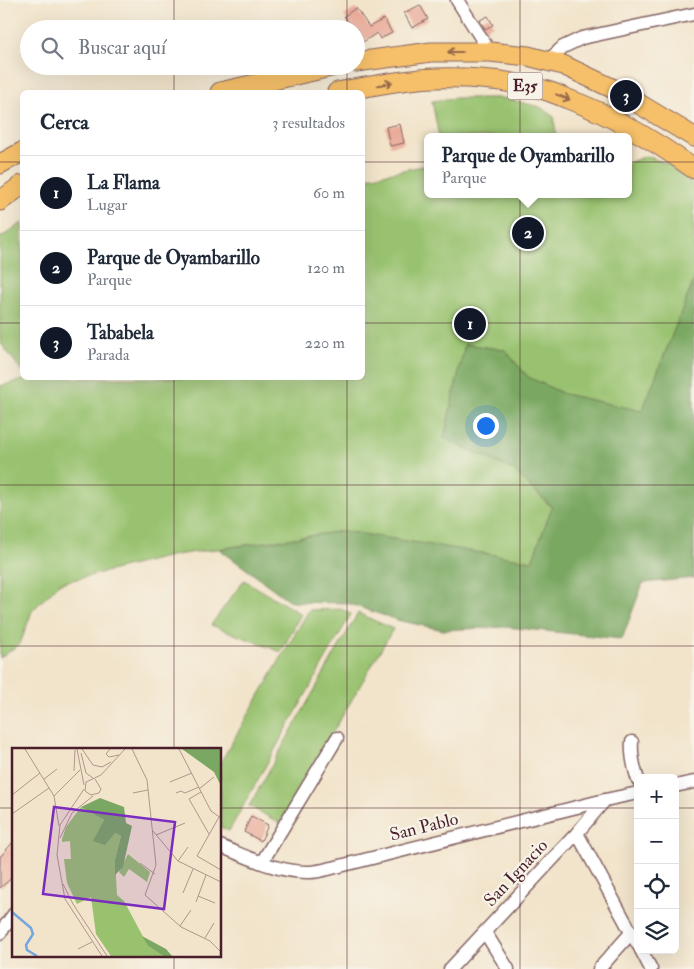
<!DOCTYPE html>
<html lang="es">
<head>
<meta charset="utf-8">
<style>
	body { margin:0; font-family:"IM FELL Double Pica",serif; background:#f6f6f7; color:#1f2937 }
	.controls { position:absolute; right:15px; bottom:15px; display:grid; overflow:hidden; border-radius:8px; box-shadow:0 5px 20px #0002 }
	.controls button { width:45px; height:45px; display:grid; place-items:center; padding:0; border:0; border-bottom:1px solid #e0e1e3; background:#fff; color:#1f2937; font:25px sans-serif }
	.you { position:absolute; left:485px; top:425px; width:18px; height:18px; margin:-12px; border:4px solid #fff; border-radius:50%; background:#1a73e8; box-shadow:0 0 0 8px #1a73e833 }
	.badge { display:grid; place-items:center; width:32px; height:32px; border-radius:50%; background:#111827; color:#fff; font-size:16px; font-weight:700 }
	.pin { position:absolute; translate:-50% -50%; border:2px solid #fff; box-shadow:0 1px 5px #0006 }
	.popup { position:absolute; left:424px; top:133px; width:208px; height:65px; box-sizing:border-box; display:grid; place-content:center; border-radius:8px; background:#fff; filter:drop-shadow(0 1px 4px #0005); font-size:16px; white-space:nowrap; color:#747a83 }
	.popup b { font-size:19px; color:#1f2937 }
	.popup::after { content:''; position:absolute; left:50%; top:100%; margin-left:-10px; border:10px solid transparent; border-top-color:#fff }
	.list { margin:0; padding:0; list-style:none }
	h2 { display:flex; justify-content:space-between; align-items:center; height:65px; margin:0; padding:0 20px; font-size:21px }
	h2 small { font-size:16px; font-weight:400; color:#747a83 }
	.list li { display:grid; grid-template-columns:32px 1fr auto; gap:15px; align-items:center; box-sizing:border-box; height:75px; padding:0 20px; border-top:1px solid #e0e1e3 }
	.list b { display:block; font-size:19px; white-space:nowrap }
	.list p { margin:0; font-size:16px; white-space:nowrap; color:#747a83 }
	.list em { font-size:16px; font-style:normal; color:#747a83 }
	.icon { flex:none; width:28px; height:28px; fill:none; stroke:currentColor; stroke-width:2; stroke-linecap:round; stroke-linejoin:round }
	.map { position:relative; flex:none; width:694px; height:969px; overflow:hidden }
	.search { position:absolute; background:#fff; box-shadow:0 5px 20px #0002; left:20px; top:20px; width:345px; height:55px; display:flex; align-items:center; gap:12px; box-sizing:border-box; padding:0 18px; border-radius:28px; color:#747a83; font-size:19px }
	.panel { position:absolute; background:#fff; box-shadow:0 5px 20px #0002; left:20px; top:90px; width:345px; height:290px; border-radius:8px }
	.map>svg:first-child { display:block }
	.green { fill:#99c26f; stroke:#72704d }
	.forest { fill:#7aa862; stroke:#626446 }
	.building { fill:#eaac9a }
	.lines { fill:none; stroke-linecap:round; stroke-linejoin:round }
	.minor-casing { stroke:#856463; stroke-width:15 }
	.highway-casing { stroke:#856463; stroke-width:21 }
	.minor { stroke:#fff; stroke-width:12 }
	.highway { stroke:#f6c06b; stroke-width:19 }
	.oneway { stroke:#976748 }
	.grid { fill:none; stroke:#4a1f2b; stroke-width:1; stroke-opacity:0.55 }
	.labels { text-anchor:middle; dominant-baseline:central; stroke-width:4.5; stroke-linejoin:round; paint-order:stroke }
	.shield { fill:#f7f3e8; stroke:#7e5f64; stroke-width:1 }
	.shield-label { font-size:16px; font-weight:bold; fill:#4a1f2b }
	.street-label { font-size:18px; fill:#4a1f2b; stroke:#f7f3e8 }
	.inset-river { fill:none; stroke:#74a6df; stroke-width:2.5 }
	.inset-road { fill:none; stroke:#af958b; stroke-width:1 }
	.view { fill:#7b2cbf; fill-opacity:0.15; stroke:#7b2cbf; stroke-width:2.5 }
	.inset-edge { fill:none; stroke:#4a1f2b; stroke-width:2.5 }
</style>
</head>
<body>
<div class="map">
<svg width="694" height="969" viewBox="0 0 694 969">
	<rect width="100%" height="100%" fill="#f7f3e8"/>
	<filter id="ink" filterUnits="userSpaceOnUse"><feTurbulence type="fractalNoise" baseFrequency=".02" numOctaves="2"/><feDisplacementMap in="SourceGraphic" scale="10" xChannelSelector="R" yChannelSelector="G"/><feConvolveMatrix kernelMatrix="1 2 1 2 8 2 1 2 1" color-interpolation-filters="sRGB"/></filter>
	<filter id="wash" filterUnits="userSpaceOnUse"><feTurbulence type="fractalNoise" baseFrequency=".0096" numOctaves="4" result="noise"/><feDisplacementMap in="SourceGraphic" scale="20" xChannelSelector="R" yChannelSelector="G"/><feGaussianBlur stdDeviation="1.12" result="paint"/><feColorMatrix in="noise" values="0 0 0 0 0 0 0 0 0 0 0 0 0 0 0 0 0 1.4 0 .05"/><feComposite in="paint" operator="in"/></filter>
	<g filter="url(#wash)">
		<rect width="100%" height="100%" fill="#f2e4cb"/>
		<!-- green -->
		<path class="green" d="M 454,98 L 503,98 L 540,107 L 554,117 L 556,137 L 439,137 L 432,101 Z
			M 646,156 L 669,164 L 694,186 L 694,280 L 642,411 L 564,394 L 528,377 L 505,350 L 465,344 L 444,438 L 513,470 L 552,508 L 532,561 L 343,531 L 175,555 L 60,583 L 32,611 L 20,644 L 0,658 L 0,386 L 27,379 L 27,378 L 362,378 L 363,178 L 428,165 L 428,194 L 628,194 L 628,163 Z
			M 22,223 L 22,371 L 0,342 L 0,238 Z
			M 244,580 L 301,614 L 281,652 L 211,625 Z
			M 341,609 L 351,614 L 229,831 L 220,827 L 220,763 L 309,610 Z
			M 358,613 L 393,629 L 280,823 L 249,806 Z"/>
		<!-- forest -->
		<path class="forest" d="M 694,280 L 694,578 L 643,583 L 622,639 L 506,627 L 443,630 L 397,620 L 347,603 L 291,602 L 219,549 L 343,531 L 532,561 L 552,507 L 513,470 L 444,438 L 465,344 L 505,350 L 528,377 L 564,394 L 642,411 Z"/>
		<g id="blocks">
			<!-- building -->
			<path class="building" d="M 420,5 L 428,19 L 412,28 L 404,13 Z
				M 356,8 L 369,27 L 384,19 L 392,33 L 380,39 L 377,33 L 363,42 L 356,32 L 356,29 L 353,29 L 344,16 Z
				M 488,16 L 493,25 L 485,29 L 480,20 Z
				M 400,124 L 404,143 L 390,146 L 386,127 Z
				M 251,816 L 268,825 L 261,841 L 244,832 Z
				M 14,841 L 14,876 L 0,888 L 0,857 Z"/>
		</g>
	</g>
	<g filter="url(#ink)">
		<use href="#blocks" fill-opacity="0" stroke="#856463" stroke-width="1"/>
		<g class="lines">
			<!-- minor casing -->
			<g class="minor-casing">
				<path id="minor" d="M 457,0 L 490,52
					M 548,61 L 563,47 L 582,38 L 694,14
					M 632,742 C 631,754 634,768 638,780
					M 675,786 L 694,782
					M 577,833 L 638,945
					M 220,846 C 247,857 280,873 309,872 C 318,872 327,869 336,867 L 605,800 L 638,793
					M 262,862 L 337,738
					M 0,933 L 14,914
					M 484,933 L 488,937 L 508,969
					M 641,950 L 651,969
					M 450,969 L 577,833 L 605,800
					M 599,969 L 631,933"/>
			</g>
			<!-- highway casing -->
			<g class="highway-casing">
				<path id="highway" d="M 356,62 L 431,52 L 490,52 L 528,56 L 563,65 L 616,90 L 694,137
					M 220,92 L 335,66
					M 337,92 C 369,87 402,79 435,78 C 471,77 509,80 544,90 C 552,92 560,96 568,99 C 614,116 655,141 694,169
					M 0,164 L 22,152
					M 0,201 L 22,185"/>
			</g>
			<!-- minor -->
			<use href="#minor" class="minor"/>
			<!-- highway -->
			<use href="#highway" class="highway"/>
		</g>
		<!-- one-way arrows -->
		<defs><path id="oneway-shaft" d="M-6 0H5M1.5-3L5.5 0L1.5 3" fill="none" stroke-width="1.6" stroke-linecap="round" stroke-linejoin="round" transform="scale(1.25)"/></defs>
		<g class="oneway">
			<use href="#oneway-shaft" transform="translate(455 52) rotate(-180)"/>
			<use href="#oneway-shaft" transform="translate(385 84) rotate(-9)"/>
			<use href="#oneway-shaft" transform="translate(563 97) rotate(21)"/>
		</g>
	</g>
	<!-- grid -->
	<path class="grid" d="M 174,0 L 174,29M 347,0 L 347,29M 520,0 L 520,969M 174,66 L 174,92M 347,66 L 347,92M 0,162 L 22,162M 362,162 L 694,162M 0,323 L 22,323M 362,323 L 694,323M 174,378 L 174,749M 347,378 L 347,969M 0,485 L 694,485M 0,646 L 694,646M 0,808 L 14,808M 220,808 L 638,808M 675,808 L 694,808M 174,955 L 174,969"/>
	<g class="labels">
		<!-- shield labels -->
		<rect class="shield" x="507.5" y="72.5" width="35" height="27" rx="4"/>
		<g class="shield-label">
			<text x="525" y="86">E35</text>
		</g>
		<!-- street labels -->
		<g class="street-label">
			<text transform="translate(424 827) rotate(-14)">San Pablo</text>
			<text transform="translate(516 873) rotate(-47)">San Ignacio</text>
		</g>
	</g>
	<!-- overview -->
	<g transform="translate(12 748)">
		<rect width="209" height="209" fill="#f2e4cb"/>
		<path d="M 69,59 L 92,72 L 86,86 L 98,89 L 103,85 L 109,88 L 103,111 L 105,147 L 112,153 L 136,198 L 151,208 L 99,208 L 84,186 L 79,149 L 65,156 L 55,135 L 52,111 L 59,111 L 58,93 L 50,94 L 50,91 L 54,79 ZM 116,106 L 138,124 L 135,134 L 117,121 L 112,129 L 107,124 Z" fill="#99c26f"/>
		<path d="M 170,1 L 209,1 L 209,38 L 202,24 ZM 88,50 L 112,59 L 114,75 L 120,78 L 111,119 L 103,127 L 103,111 L 109,88 L 103,85 L 93,97 L 81,93 L 92,72 L 69,59 ZM 130,188 L 154,201 L 160,208 L 151,208 L 136,198 Z" fill="#7aa862"/>
		<path class="inset-river" d="M 0,164 L 19,180 L 21,186 L 14,197 L 15,202 L 25,208"/>
		<path class="inset-road" d="M 13,1 L 42,48 L 47,78M 65,1 L 72,37M 70,1 L 81,17 L 90,19 L 99,14M 98,1 L 94,6 L 97,9 L 107,7M 120,1 L 135,32 L 144,117 L 133,147 L 169,179 L 198,193 L 209,204M 167,1 L 199,63 L 209,70M 69,5 L 74,25 L 81,30M 62,23 L 63,2M 32,31 L 45,21M 83,31 L 89,41 L 87,45 L 79,47 L 73,43 L 74,34 L 89,27 L 113,1M 158,34 L 180,25M 72,41 L 48,77 L 45,107 L 53,151 L 90,208M 187,41 L 202,29M 189,44 L 177,51 L 197,86M 121,45 L 136,42M 164,45 L 169,43 L 173,45 L 187,39M 0,47 L 28,25M 42,48 L 68,22M 0,66 L 37,40M 207,69 L 185,108 L 209,122M 141,83 L 166,113 L 209,134M 144,87 L 173,75M 48,90 L 60,65 L 81,48M 166,113 L 176,99M 128,115 L 143,126M 51,136 L 61,156 L 95,208M 171,145 L 181,121M 186,148 L 203,155M 184,154 L 194,127M 168,178 L 179,162M 193,190 L 202,175M 66,201 L 80,194"/>
		<path class="view" d="M 42,59 L 163,74 L 152,161 L 31,146 Z"/>
		<rect width="209" height="209" class="inset-edge"/>
	</g>
</svg>
<div class="controls">
<button>+</button>
<button>−</button>
<button><svg class="icon" aria-label="locate" viewBox="0 0 24 24"><circle cx="12" cy="12" r="6"/><path d="M12 2v4M12 18v4M2 12h4M18 12h4"/></svg></button>
<button><svg class="icon" aria-label="layers" viewBox="0 0 24 24"><path d="M12 4l9 5-9 5-9-5zM3 14l9 5 9-5"/></svg></button>
</div>
<div class="you"></div>
<div class="pin badge" style="left:470px;top:324px">1</div>
<div class="pin badge" style="left:528px;top:233px">2</div>
<div class="popup"><b>Parque de Oyambarillo</b>Parque</div>
<div class="pin badge" style="left:626px;top:96px">3</div>
<div class="search"><svg class="icon" aria-label="search" viewBox="0 0 24 24"><circle cx="10" cy="10" r="6"/><path d="M15 15l6 6"/></svg>Buscar aquí</div>
<section class="panel">
<h2>Cerca<small>3 resultados</small></h2>
<ul class="list">
<li><span class="badge">1</span><div><b>La Flama</b><p>Lugar</p></div><em>60 m</em></li>
<li><span class="badge">2</span><div><b>Parque de Oyambarillo</b><p>Parque</p></div><em>120 m</em></li>
<li><span class="badge">3</span><div><b>Tababela</b><p>Parada</p></div><em>220 m</em></li>
</ul>
</section>
</div>
</body>
</html>
